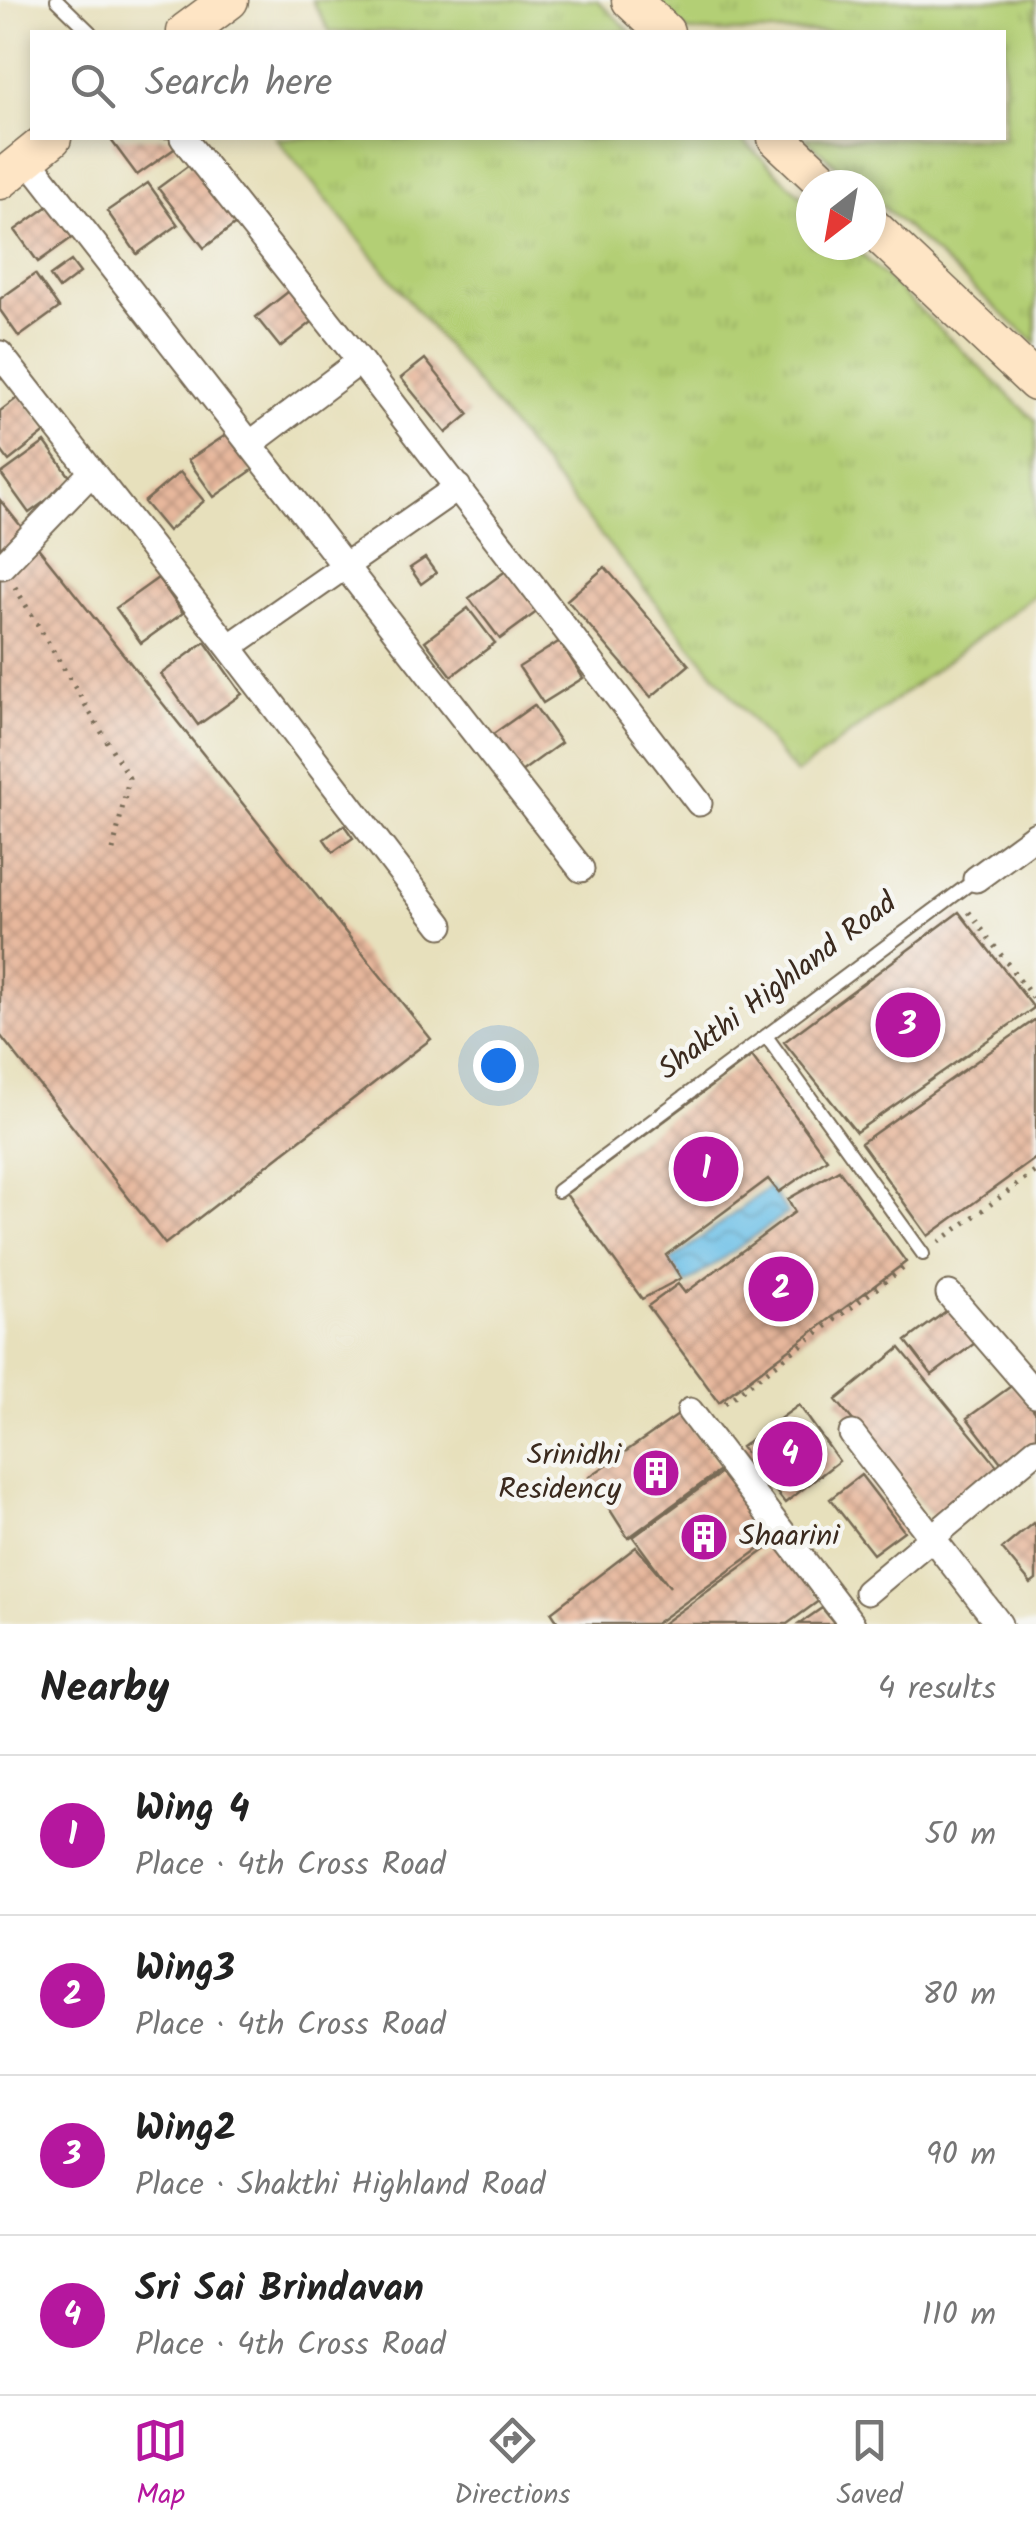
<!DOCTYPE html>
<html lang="en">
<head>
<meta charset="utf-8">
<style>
	body { margin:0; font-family:Kalam,sans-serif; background:#f2f2f2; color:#222 }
	.compass { position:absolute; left:796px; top:170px; width:90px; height:90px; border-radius:50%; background:#fff; box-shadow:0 5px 15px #0003; rotate:211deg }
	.you { position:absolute; left:498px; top:1065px; width:35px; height:35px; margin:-25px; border:8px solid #fff; border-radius:50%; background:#1a73e8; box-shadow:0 0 0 15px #1a73e833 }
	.badge { display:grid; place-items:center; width:65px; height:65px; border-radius:50%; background:#b5179e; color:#fff; font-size:32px; font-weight:700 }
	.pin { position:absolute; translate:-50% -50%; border:5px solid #fff; box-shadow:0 2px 10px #0006 }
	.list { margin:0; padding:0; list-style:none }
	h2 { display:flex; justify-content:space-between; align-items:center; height:130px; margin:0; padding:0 40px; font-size:42px }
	h2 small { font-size:32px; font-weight:400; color:#767676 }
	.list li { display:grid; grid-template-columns:65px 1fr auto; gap:30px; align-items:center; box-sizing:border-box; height:160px; padding:0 40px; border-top:2px solid #e0e0e0 }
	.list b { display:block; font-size:38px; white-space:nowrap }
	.list p { margin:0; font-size:32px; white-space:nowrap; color:#767676 }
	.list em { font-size:32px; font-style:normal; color:#767676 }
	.icon { flex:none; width:55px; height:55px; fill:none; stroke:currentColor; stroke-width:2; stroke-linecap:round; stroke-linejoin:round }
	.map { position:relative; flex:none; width:1036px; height:1624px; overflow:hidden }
	.search { position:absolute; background:#fff; box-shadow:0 5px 15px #0003; left:30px; right:30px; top:30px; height:110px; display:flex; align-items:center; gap:25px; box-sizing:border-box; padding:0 35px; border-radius:0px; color:#767676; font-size:38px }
	.sheet { height:770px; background:#fff }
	nav { display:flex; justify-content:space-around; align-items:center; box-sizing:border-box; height:140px; border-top:2px solid #e0e0e0; background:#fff; font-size:28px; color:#767676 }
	nav a { display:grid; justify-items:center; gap:5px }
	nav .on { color:#b5179e }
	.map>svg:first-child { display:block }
	.grass { fill:url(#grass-tufts); stroke:#777c4a; stroke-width:2.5 }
	.water { fill:url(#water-waves); stroke:#527482; stroke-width:2.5 }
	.building { fill:url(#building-cross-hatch) }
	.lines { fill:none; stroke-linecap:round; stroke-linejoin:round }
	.lane-casing { stroke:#776a55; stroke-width:16 }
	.street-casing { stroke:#776a55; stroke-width:29 }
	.secondary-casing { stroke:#776a55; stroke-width:41 }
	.path { stroke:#776a55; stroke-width:5; stroke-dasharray:2.5 8; stroke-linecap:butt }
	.lane { stroke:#fff; stroke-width:12 }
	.street { stroke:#fff; stroke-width:25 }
	.secondary { stroke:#fee5c5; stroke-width:38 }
	.labels { text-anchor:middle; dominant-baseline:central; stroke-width:9; stroke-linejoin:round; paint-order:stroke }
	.street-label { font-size:30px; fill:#3b2a1e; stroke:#f6f6f2 }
	.poi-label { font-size:30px; fill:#3b2a1e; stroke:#f6f6f2; text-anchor:end }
</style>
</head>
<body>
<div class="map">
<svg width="1036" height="1624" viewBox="0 0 1036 1624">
	<defs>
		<pattern id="grass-tufts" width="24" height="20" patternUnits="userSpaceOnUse" patternTransform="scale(2.5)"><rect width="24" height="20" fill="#b3cf75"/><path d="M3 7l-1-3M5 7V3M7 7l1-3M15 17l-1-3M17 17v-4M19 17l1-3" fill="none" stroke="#9bb265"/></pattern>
		<pattern id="water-waves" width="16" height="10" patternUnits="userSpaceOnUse" patternTransform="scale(2.5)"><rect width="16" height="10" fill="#6abfe7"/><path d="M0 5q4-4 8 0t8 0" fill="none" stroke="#589bbb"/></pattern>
		<pattern id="building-cross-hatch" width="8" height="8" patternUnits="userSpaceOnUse" patternTransform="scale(2.5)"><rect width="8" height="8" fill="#e7b79c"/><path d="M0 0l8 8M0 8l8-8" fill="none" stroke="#bc957f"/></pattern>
	</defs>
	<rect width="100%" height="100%" fill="#f6f6f2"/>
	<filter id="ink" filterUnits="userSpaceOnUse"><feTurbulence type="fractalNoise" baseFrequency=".01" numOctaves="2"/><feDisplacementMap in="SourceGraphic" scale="20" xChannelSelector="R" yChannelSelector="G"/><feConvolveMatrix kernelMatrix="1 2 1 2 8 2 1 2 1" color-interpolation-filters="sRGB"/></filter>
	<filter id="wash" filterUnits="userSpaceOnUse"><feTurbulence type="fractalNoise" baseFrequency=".0048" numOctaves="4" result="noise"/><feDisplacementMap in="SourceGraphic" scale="40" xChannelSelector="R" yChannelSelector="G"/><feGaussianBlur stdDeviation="2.25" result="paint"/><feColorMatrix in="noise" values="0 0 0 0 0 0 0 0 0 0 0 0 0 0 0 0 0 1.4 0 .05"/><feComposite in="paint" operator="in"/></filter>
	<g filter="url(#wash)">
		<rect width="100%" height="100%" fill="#e7e0bc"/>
		<!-- grass -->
		<path class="grass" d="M 312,0 L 597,0 L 631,32 L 330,32 Z
			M 652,0 L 1036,0 L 1036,344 L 871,196 L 871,185 L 858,185 L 805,138 L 1004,138 L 1004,32 L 688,32 Z
			M 276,138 L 740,138 L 811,205 L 811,245 L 852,245 L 1036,421 L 1036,594 L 796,774 Z"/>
		<!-- water -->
		<path class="water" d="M 769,1187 L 788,1213 L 686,1284 L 669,1262 Z"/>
		<g id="blocks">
			<!-- building -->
			<path class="building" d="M 114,138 L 170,138 L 177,147 L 137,175 L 111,140 Z
				M 196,160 L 241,220 L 204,248 L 158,188 Z
				M 148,183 L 178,225 L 137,254 L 107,211 Z
				M 50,205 L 73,237 L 38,262 L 15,230 Z
				M 71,261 L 80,273 L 59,289 L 50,276 Z
				M 35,274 L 59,308 L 19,337 L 0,310 L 0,299 Z
				M 293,288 L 316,319 L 280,347 L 256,317 Z
				M 425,359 L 469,414 L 446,433 L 401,378 Z
				M 21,395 L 48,430 L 9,461 L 0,449 L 0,411 Z
				M 229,433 L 254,469 L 214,497 L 188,460 Z
				M 45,442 L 73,481 L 29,513 L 1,474 Z
				M 180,472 L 204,501 L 168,531 L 144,502 Z
				M 0,500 L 431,1039 L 165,1244 L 0,1035 Z
				M 425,558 L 436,573 L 421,584 L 410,568 Z
				M 605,567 L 689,665 L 651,697 L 567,600 Z
				M 507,570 L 538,611 L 500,639 L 469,598 Z
				M 158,578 L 183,613 L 141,643 L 116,608 Z
				M 468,608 L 495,643 L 452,676 L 425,641 Z
				M 560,641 L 583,678 L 543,703 L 519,667 Z
				M 205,642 L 242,694 L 198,725 L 161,674 Z
				M 534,705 L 561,743 L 521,772 L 493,734 Z
				M 344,825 L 353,838 L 333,852 L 324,839 Z
				M 959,912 L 1034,1008 L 856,1132 L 784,1042 Z
				M 1036,1019 L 1036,1158 L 928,1236 L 861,1143 Z
				M 752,1056 L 827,1159 L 779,1192 L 768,1179 L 666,1255 L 681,1278 L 642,1299 L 566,1194 Z
				M 839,1170 L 906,1262 L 719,1402 L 648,1306 L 678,1284 L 685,1293 L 795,1212 L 788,1199 Z
				M 949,1309 L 975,1343 L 932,1375 L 906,1341 Z
				M 900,1348 L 998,1467 L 934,1519 L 836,1400 Z
				M 1014,1384 L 1036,1413 L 1036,1440 L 1003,1465 L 967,1418 Z
				M 799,1405 L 839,1461 L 785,1503 L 741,1447 Z
				M 681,1413 L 722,1469 L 628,1538 L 589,1477 Z
				M 725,1470 L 775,1538 L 655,1624 L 559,1624 L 551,1612 L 636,1547 L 670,1587 L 633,1537 Z
				M 861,1475 L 904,1531 L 873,1554 L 830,1499 Z
				M 1033,1523 L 1036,1527 L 1036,1580 L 1031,1584 L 1002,1549 Z
				M 775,1543 L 820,1600 L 787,1624 L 662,1624 Z
				M 822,1608 L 835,1624 L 799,1624 Z"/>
		</g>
	</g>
	<g filter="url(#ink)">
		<use href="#blocks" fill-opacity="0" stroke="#776a55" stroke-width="2.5"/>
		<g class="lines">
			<!-- lane casing -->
			<g class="lane-casing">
				<path id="lane" d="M 57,0 L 90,32
					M 766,1036 L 923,1254
					M 558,1191 L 976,879"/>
			</g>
			<!-- street casing -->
			<g class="street-casing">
				<path id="street" d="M 183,138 L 360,361 L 699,803
					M 27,158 L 581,869
					M 0,354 L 229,647 L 441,925
					M 250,444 L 360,361
					M 2,566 L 92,472
					M 229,647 L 458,487
					M 976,879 L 1036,835
					M 949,1294 L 1036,1395
					M 690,1411 L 852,1624
					M 852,1434 L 999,1624
					M 867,1592 L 1036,1450"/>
			</g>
			<!-- secondary casing -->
			<g class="secondary-casing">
				<path id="secondary" d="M 631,0 L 665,32
					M 186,32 L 229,0
					M 777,138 L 827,185
					M 0,180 L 52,138
					M 871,226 L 1036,382"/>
			</g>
			<!-- path -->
			<path class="path" d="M 15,587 L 129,778 L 112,855
				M 969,912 L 1036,1002
				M 939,1242 L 1036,1171
				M 725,1403 L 906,1266"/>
			<!-- lane -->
			<use href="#lane" class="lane"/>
			<!-- street -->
			<use href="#street" class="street"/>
			<!-- secondary -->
			<use href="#secondary" class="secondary"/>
		</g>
	</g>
	<!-- icons -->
	<defs>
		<g id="building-disc" transform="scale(2.5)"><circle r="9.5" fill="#b5179e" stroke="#f6f6f2"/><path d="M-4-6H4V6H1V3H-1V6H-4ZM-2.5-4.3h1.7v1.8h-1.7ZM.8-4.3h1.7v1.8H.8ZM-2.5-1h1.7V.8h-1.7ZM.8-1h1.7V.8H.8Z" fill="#fff"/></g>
	</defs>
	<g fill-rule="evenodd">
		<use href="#building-disc" x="656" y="1473"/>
		<use href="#building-disc" x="704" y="1537"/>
	</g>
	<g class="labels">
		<!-- street labels -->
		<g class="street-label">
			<text transform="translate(778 987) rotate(-37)">Shakthi Highland Road</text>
		</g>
		<!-- poi labels -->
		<g class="poi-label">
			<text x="621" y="1456">Srinidhi<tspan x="621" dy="34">Residency</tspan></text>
			<text x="739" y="1537" text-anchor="start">Shaarini</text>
		</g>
	</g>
</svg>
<svg class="compass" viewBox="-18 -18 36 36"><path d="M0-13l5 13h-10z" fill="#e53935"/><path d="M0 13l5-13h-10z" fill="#767676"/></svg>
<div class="you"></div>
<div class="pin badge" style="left:706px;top:1169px">1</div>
<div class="pin badge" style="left:781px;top:1289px">2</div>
<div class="pin badge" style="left:908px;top:1025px">3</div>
<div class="pin badge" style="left:790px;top:1454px">4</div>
<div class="search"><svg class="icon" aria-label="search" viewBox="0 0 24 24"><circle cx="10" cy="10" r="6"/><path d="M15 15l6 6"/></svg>Search here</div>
</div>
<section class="sheet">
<h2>Nearby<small>4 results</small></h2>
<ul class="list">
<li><span class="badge">1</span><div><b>Wing 4</b><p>Place · 4th Cross Road</p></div><em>50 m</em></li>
<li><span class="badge">2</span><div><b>Wing3</b><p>Place · 4th Cross Road</p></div><em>80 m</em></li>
<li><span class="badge">3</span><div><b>Wing2</b><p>Place · Shakthi Highland Road</p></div><em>90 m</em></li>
<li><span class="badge">4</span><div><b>Sri Sai Brindavan</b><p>Place · 4th Cross Road</p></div><em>110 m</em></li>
</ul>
</section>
<nav>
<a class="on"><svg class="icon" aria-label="map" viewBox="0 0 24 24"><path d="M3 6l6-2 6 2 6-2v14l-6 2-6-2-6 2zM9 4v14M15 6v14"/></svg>Map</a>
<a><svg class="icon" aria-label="directions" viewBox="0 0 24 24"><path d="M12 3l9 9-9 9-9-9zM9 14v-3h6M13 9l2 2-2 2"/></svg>Directions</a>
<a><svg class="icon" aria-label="saved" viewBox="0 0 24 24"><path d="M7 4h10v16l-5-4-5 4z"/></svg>Saved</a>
</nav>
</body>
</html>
